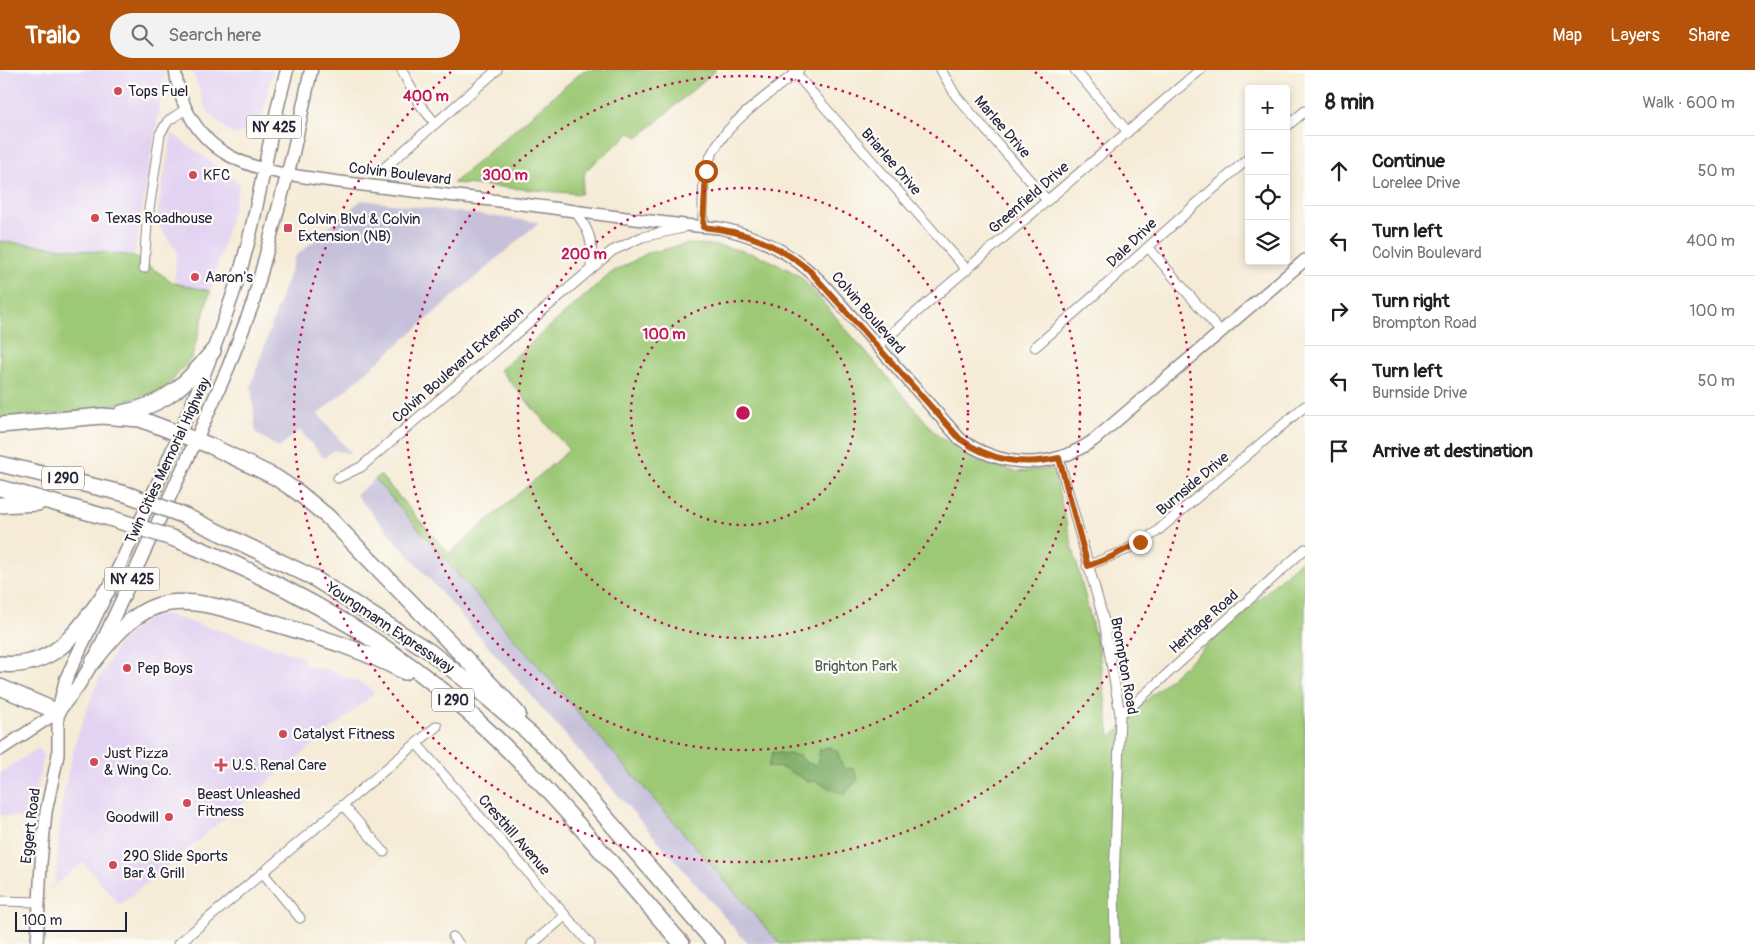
<!DOCTYPE html>
<html lang="en">
<head>
<meta charset="utf-8">
<style>
	body { margin:0; font-family:Pangolin,sans-serif; background:#f2f2f2; color:#202124 }
	.controls { position:absolute; right:15px; top:15px; display:grid; overflow:hidden; border-radius:5px; box-shadow:0 2px 8px #0003 }
	.controls button { width:45px; height:45px; display:grid; place-items:center; padding:0; border:0; border-bottom:1px solid #e0e0e0; background:#fff; color:#202124; font:25px sans-serif }
	.scale { position:absolute; left:15px; bottom:12px; width:112px; box-sizing:border-box; padding-left:5px; border:2px solid #22223b; border-top:0; font-size:14px; line-height:18px; white-space:nowrap; color:#22223b; -webkit-text-stroke:4px #fdfcf7; paint-order:stroke }
	.stop { position:absolute; width:15px; height:15px; margin:-11px; border:4px solid #b45309; border-radius:50%; background:#fff }
	.stop.end { background:#b45309; border-color:#fff; box-shadow:0 1px 5px #0008 }
	.list { margin:0; padding:0; list-style:none }
	h2 { display:flex; justify-content:space-between; align-items:center; height:65px; margin:0; padding:0 20px; font-size:21px }
	h2 small { font-size:16px; font-weight:400; color:#757577 }
	.list li { display:grid; grid-template-columns:32px 1fr auto; gap:15px; align-items:center; box-sizing:border-box; height:70px; padding:0 20px; border-top:1px solid #e0e0e0 }
	.list b { display:block; font-size:19px; white-space:nowrap }
	.list p { margin:0; font-size:16px; white-space:nowrap; color:#757577 }
	.list em { font-size:16px; font-style:normal; color:#757577 }
	.icon { flex:none; width:28px; height:28px; fill:none; stroke:currentColor; stroke-width:2; stroke-linecap:round; stroke-linejoin:round }
	.map { position:relative; flex:none; width:1305px; height:874px; overflow:hidden }
	header { display:flex; align-items:center; gap:30px; box-sizing:border-box; height:70px; padding:0 25px; background:#b45309; color:#fff }
	header strong { font-size:24px }
	nav { display:flex; gap:28px; margin-inline-start:auto; font-size:18px }
	.search { width:350px; height:45px; background:#f2f2f2; display:flex; align-items:center; gap:12px; box-sizing:border-box; padding:0 18px; border-radius:28px; color:#757577; font-size:19px }
	main { display:flex }
	aside { flex:1; background:#fff }
	.map>svg:first-child { display:block }
	.built { fill:#e3d3f2 }
	.industrial { fill:#c6c0da }
	.green { fill:#9dc976; stroke:#607658 }
	.forest { fill:#7ead67; stroke:#506851 }
	.lines { fill:none; stroke-linecap:round; stroke-linejoin:round }
	.street-casing { stroke:#8c8688; stroke-width:11 }
	.secondary-casing { stroke:#8c8688; stroke-width:14 }
	.primary-casing { stroke:#8c8688; stroke-width:15 }
	.highway-casing { stroke:#8c8688; stroke-width:18 }
	.street { stroke:#fff; stroke-width:9 }
	.secondary { stroke:#fff; stroke-width:11 }
	.primary { stroke:#fff; stroke-width:12 }
	.highway { stroke:#fff; stroke-width:15 }
	.highway-bridge-casing { stroke:#8c8688; stroke-width:18; stroke-linecap:butt }
	.highway-bridge { stroke:#fff; stroke-width:15 }
	.route { stroke:#b45309; stroke-width:6 }
	.ring { fill:none; stroke:#c2185b; stroke-width:2.5; stroke-dasharray:2.5 5 }
	.poi-dot { fill:#d1495b; stroke:#fdfcf7; stroke-width:2 }
	.labels { text-anchor:middle; dominant-baseline:central; stroke-width:4.5; stroke-linejoin:round; paint-order:stroke }
	.shield { fill:#fdfcf7; stroke:#646373; stroke-width:1 }
	.shield-label { font-size:14px; font-weight:bold; fill:#22223b }
	.poi-label { font-size:15px; fill:#22223b; stroke:#fdfcf7; text-anchor:start }
	.street-label { font-size:15px; fill:#22223b; stroke:#fdfcf7 }
	.park-label { font-size:15px; fill:#4d5c50; stroke:#fdfcf7 }
	.centre { fill:#c2185b; stroke:#fdfcf7; stroke-width:2.5 }
	.ring-label { font-size:15px; text-anchor:middle; font-weight:bold; fill:#c2185b; stroke:#fdfcf7; stroke-width:4.5; stroke-linejoin:round; paint-order:stroke }
</style>
</head>
<body>
<header>
<strong>Trailo</strong>
<div class="search"><svg class="icon" aria-label="search" viewBox="0 0 24 24"><circle cx="10" cy="10" r="6"/><path d="M15 15l6 6"/></svg>Search here</div>
<nav><a>Map</a><a>Layers</a><a>Share</a></nav>
</header>
<main>
<div class="map">
<svg width="1305" height="874" viewBox="0 0 1305 874">
	<rect width="100%" height="100%" fill="#fdfcf7"/>
	<filter id="ink" filterUnits="userSpaceOnUse"><feTurbulence type="fractalNoise" baseFrequency=".02" numOctaves="2"/><feDisplacementMap in="SourceGraphic" scale="10" xChannelSelector="R" yChannelSelector="G"/><feConvolveMatrix kernelMatrix="1 2 1 2 8 2 1 2 1" color-interpolation-filters="sRGB"/></filter>
	<filter id="wash" filterUnits="userSpaceOnUse"><feTurbulence type="fractalNoise" baseFrequency=".0096" numOctaves="4" result="noise"/><feDisplacementMap in="SourceGraphic" scale="20" xChannelSelector="R" yChannelSelector="G"/><feGaussianBlur stdDeviation="1.12" result="paint"/><feColorMatrix in="noise" values="0 0 0 0 0 0 0 0 0 0 0 0 0 0 0 0 0 1.4 0 .05"/><feComposite in="paint" operator="in"/></filter>
	<g filter="url(#wash)">
		<rect width="100%" height="100%" fill="#f5ebd6"/>
		<!-- built -->
		<path class="built" d="M 0,0 L 166,0 L 134,186 L 0,171 Z
			M 192,0 L 273,0 L 261,56 L 233,65 L 208,43 Z
			M 172,63 L 240,114 L 210,221 L 174,213 L 177,181 L 156,152 Z
			M 165,544 L 304,587 L 302,594 L 332,601 L 368,616 L 374,624 L 120,835 L 83,792 L 51,819 L 51,815 L 55,814 L 62,734 L 67,707 L 77,667 L 99,608 L 120,571 L 146,550 Z
			M 36,679 L 40,680 L 43,685 L 32,749 L 0,745 L 0,703 Z"/>
		<!-- industrial -->
		<path class="industrial" d="M 361,130 L 539,152 L 318,344 L 352,384 L 334,380 L 324,388 L 299,360 L 279,378 L 256,363 L 251,315 L 295,187 Z
			M 375,409 L 780,874 L 748,874 L 356,425 Z"/>
		<!-- green -->
		<path class="green" d="M 584,0 L 716,0 L 639,67 L 630,63 L 585,101 L 581,124 L 453,113 Z
			M 0,171 L 134,186 L 174,213 L 210,221 L 192,287 L 165,319 L 99,339 L 0,349 Z
			M 687,174 C 729,174 765,184 801,207 L 939,367 L 982,392 L 1017,402 L 1053,399 L 1099,582 L 1110,667 L 1128,653 L 1135,640 L 1142,634 L 1305,487 L 1305,874 L 780,874 L 375,409 L 380,405 L 449,484 L 569,380 L 500,300 L 611,203 L 648,183 Z"/>
		<!-- forest -->
		<path class="forest" d="M 829,677 L 837,681 L 843,698 L 853,699 L 858,709 L 844,725 L 815,711 L 809,712 L 784,698 L 768,697 L 773,682 L 800,686 L 806,693 L 817,695 L 820,679 Z"/>
	</g>
	<g filter="url(#ink)">
		<g class="lines">
			<!-- street casing -->
			<g class="street-casing">
				<path id="street" d="M 402,0 L 418,32 L 435,53
					M 941,0 L 956,26 L 1047,130
					M 1075,0 L 1128,62
					M 795,3 L 967,200
					M 1286,57 L 1305,41
					M 383,99 L 497,0
					M 574,140 C 589,159 594,172 591,197
					M 699,157 L 703,157 C 703,138 702,118 706,100 C 716,57 767,27 799,0
					M 1148,177 L 1221,262
					M 144,198 L 147,153 L 160,64 L 168,51 L 186,39
					M 877,276 L 1200,0
					M 1035,277 C 1108,215 1176,150 1249,88
					M 1059,389 L 1104,551 L 1120,644 L 1114,814 L 1115,874
					M 338,408 L 361,397 L 612,181 L 642,167 L 683,158
					M 1087,496 L 1126,480 L 1155,463 L 1305,336
					M 1120,644 L 1135,633 L 1305,479
					M 417,674 L 590,874
					M 343,735 L 384,782
					M 263,803 L 300,848
					M 0,831 L 38,832
					M 453,867 L 459,874
					M 178,874 L 437,656
					M 532,874 L 565,846"/>
			</g>
			<!-- secondary casing -->
			<g class="secondary-casing">
				<path id="secondary" d="M 175,0 C 179,35 198,69 230,86 C 260,102 291,105 325,110 C 377,117 430,123 482,129 C 561,138 640,152 719,158 C 760,166 792,183 821,212 L 960,369 C 1003,399 1051,400 1094,370 L 1305,190
					M 0,680 L 58,642
					M 37,874 L 41,793 L 46,742 L 58,685 L 58,642"/>
			</g>
			<!-- primary casing -->
			<g class="primary-casing">
				<path id="primary" d="M 59,637 L 66,609 C 125,483 189,357 233,224 C 258,151 266,74 287,0
					M 58,642 L 78,616 L 93,592 L 196,370 L 228,298 L 253,233 L 293,83 L 311,0"/>
			</g>
			<!-- highway casing -->
			<g class="highway-casing">
				<path id="highway" d="M 122,343 C 166,335 186,314 213,281
					M 0,355 L 102,346 L 140,349 L 211,376 L 275,407 L 299,423 L 328,447 L 501,625 L 518,644
					M 0,394 L 126,424
					M 0,418 L 113,449
					M 0,435 L 38,433
					M 185,446 L 312,507 L 429,581 L 477,619 L 541,673 L 716,874
					M 175,469 C 293,515 406,580 497,669 C 563,733 621,805 682,874
					M 93,592 C 113,567 135,538 169,533 C 203,529 238,543 269,552 C 316,566 362,579 405,602
					M 0,594 C 56,599 77,561 107,521
					M 0,617 L 58,642"/>
			</g>
			<!-- street -->
			<use href="#street" class="street"/>
			<!-- secondary -->
			<use href="#secondary" class="secondary"/>
			<!-- primary -->
			<use href="#primary" class="primary"/>
			<!-- highway -->
			<use href="#highway" class="highway"/>
			<!-- highway-bridge casing -->
			<g class="highway-bridge-casing">
				<path id="highway-bridge" d="M 126,424 L 185,446
					M 113,449 L 175,469"/>
			</g>
			<!-- highway-bridge -->
			<use href="#highway-bridge" class="highway-bridge"/>
		</g>
	</g>
	<g class="lines" filter="url(#ink)">
		<!-- route -->
		<path class="route" d="M 706,101 L 703,157 C 744,161 777,174 809,200 L 960,369 C 991,391 1022,396 1059,388 L 1088,496 L 1111,487 L 1140,472"/>
	</g>
	<!-- distance rings -->
	<g class="ring">
		<circle cx="743" cy="343" r="112"/>
		<circle cx="743" cy="343" r="225"/>
		<circle cx="743" cy="343" r="337"/>
		<path d="M1035 2A449 449 0 1 1 451 2"/>
	</g>
	<!-- markers -->
	<g class="poi-dot">
		<circle cx="118" cy="21" r="5"/>
		<circle cx="193" cy="105" r="5"/>
		<circle cx="95" cy="148" r="5"/>
		<rect x="283" y="153" width="10" height="10" rx="2.5"/>
		<circle cx="195" cy="207" r="5"/>
		<circle cx="127" cy="598" r="5"/>
		<circle cx="283" cy="664" r="5"/>
		<circle cx="94" cy="692" r="5"/>
		<path d="M218.5 687.5h5v5h5v5h-5v5h-5v-5h-5v-5h5z"/>
		<circle cx="187" cy="733" r="5"/>
		<circle cx="169" cy="747" r="5"/>
		<circle cx="113" cy="795" r="5"/>
	</g>
	<g class="labels">
		<!-- shield labels -->
		<g class="shield">
			<rect x="246.5" y="45.5" width="55" height="23" rx="4"/>
			<rect x="42" y="396.5" width="42" height="23" rx="4"/>
			<rect x="104.5" y="497.5" width="55" height="23" rx="4"/>
			<rect x="432" y="618.5" width="42" height="23" rx="4"/>
		</g>
		<g class="shield-label">
			<text x="274" y="57">NY 425</text>
			<text x="63" y="408">I 290</text>
			<text x="132" y="509">NY 425</text>
			<text x="453" y="630">I 290</text>
		</g>
		<!-- poi labels -->
		<g class="poi-label">
			<text x="128" y="21">Tops Fuel</text>
			<text x="203" y="105">KFC</text>
			<text x="105" y="148">Texas Roadhouse</text>
			<text x="298" y="149">Colvin Blvd &amp; Colvin<tspan x="298" dy="17">Extension (NB)</tspan></text>
			<text x="205" y="207">Aaron's</text>
			<text x="137" y="598">Pep Boys</text>
			<text x="293" y="664">Catalyst Fitness</text>
			<text x="104" y="683">Just Pizza<tspan x="104" dy="17">&amp; Wing Co.</tspan></text>
			<text x="232" y="695">U.S. Renal Care</text>
			<text x="197" y="724">Beast Unleashed<tspan x="197" dy="17">Fitness</tspan></text>
			<text x="159" y="747" text-anchor="end">Goodwill</text>
			<text x="123" y="786">290 Slide Sports<tspan x="123" dy="17">Bar &amp; Grill</tspan></text>
		</g>
		<!-- street labels -->
		<g class="street-label">
			<text transform="translate(1002 57) rotate(49)">Marlee Drive</text>
			<text transform="translate(891 92) rotate(49)">Briarlee Drive</text>
			<text transform="translate(400 104) rotate(7)">Colvin Boulevard</text>
			<text transform="translate(1029 128) rotate(-41)">Greenfield Drive</text>
			<text transform="translate(1132 173) rotate(-44)">Dale Drive</text>
			<text transform="translate(868 243) rotate(49)">Colvin Boulevard</text>
			<text transform="translate(458 295) rotate(-41)">Colvin Boulevard Extension</text>
			<text transform="translate(168 391) rotate(-65)">Twin Cities Memorial Highway</text>
			<text transform="translate(1193 414) rotate(-40)">Burnside Drive</text>
			<text transform="translate(1204 552) rotate(-42)">Heritage Road</text>
			<text transform="translate(390 558) rotate(34)">Youngmann Expressway</text>
			<text transform="translate(1124 596) rotate(80)">Brompton Road</text>
			<text transform="translate(31 756) rotate(-83)">Eggert Road</text>
			<text transform="translate(514 765) rotate(49)">Cresthill Avenue</text>
		</g>
		<!-- park labels -->
		<g class="park-label">
			<text x="856" y="596">Brighton Park</text>
		</g>
	</g>
	<circle cx="743" cy="343" r="8" class="centre"/>
	<g class="ring-label">
		<text x="426" y="31">400 m</text>
		<text x="505" y="110">300 m</text>
		<text x="584" y="189">200 m</text>
		<text x="664" y="269">100 m</text>
	</g>
</svg>
<div class="controls">
<button>+</button>
<button>−</button>
<button><svg class="icon" aria-label="locate" viewBox="0 0 24 24"><circle cx="12" cy="12" r="6"/><path d="M12 2v4M12 18v4M2 12h4M18 12h4"/></svg></button>
<button><svg class="icon" aria-label="layers" viewBox="0 0 24 24"><path d="M12 4l9 5-9 5-9-5zM3 14l9 5 9-5"/></svg></button>
</div>
<div class="scale">100 m</div>
<div class="stop" style="left:706px;top:101px"></div>
<div class="stop end" style="left:1140px;top:472px"></div>
</div>
<aside>
<h2>8 min<small>Walk · 600 m</small></h2>
<ul class="list">
<li><svg class="icon" aria-label="ahead" viewBox="0 0 24 24"><path d="M12 20V5M6 11l6-6 6 6"/></svg><div><b>Continue</b><p>Lorelee Drive</p></div><em>50 m</em></li>
<li><svg class="icon" aria-label="left" viewBox="0 0 24 24"><path d="M17 20v-9H6M10 6l-5 5 5 5"/></svg><div><b>Turn left</b><p>Colvin Boulevard</p></div><em>400 m</em></li>
<li><svg class="icon" aria-label="right" viewBox="0 0 24 24"><path d="M7 20v-9h11M14 6l5 5-5 5"/></svg><div><b>Turn right</b><p>Brompton Road</p></div><em>100 m</em></li>
<li><svg class="icon" aria-label="left" viewBox="0 0 24 24"><path d="M17 20v-9H6M10 6l-5 5 5 5"/></svg><div><b>Turn left</b><p>Burnside Drive</p></div><em>50 m</em></li>
<li><svg class="icon" aria-label="arrive" viewBox="0 0 24 24"><path d="M6 21V4h12l-3 4 3 4H6"/></svg><div><b>Arrive at destination</b></div></li>
</ul>
</aside>
</main>
</body>
</html>
